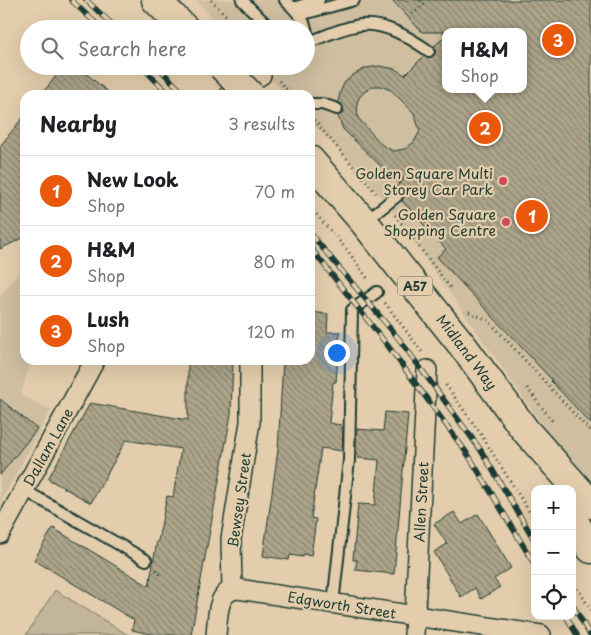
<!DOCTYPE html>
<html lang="en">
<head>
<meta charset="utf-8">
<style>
	body { margin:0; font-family:"Playpen Sans",sans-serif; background:#f2f2f2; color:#202124 }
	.controls { position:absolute; right:15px; bottom:15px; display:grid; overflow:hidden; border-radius:10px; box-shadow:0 5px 20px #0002 }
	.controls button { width:45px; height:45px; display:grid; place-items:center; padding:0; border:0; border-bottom:1px solid #e0e0e0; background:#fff; color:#202124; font:25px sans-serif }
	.you { position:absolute; left:336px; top:352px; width:18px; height:18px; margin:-12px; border:4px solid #fff; border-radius:50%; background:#1a73e8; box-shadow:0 0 0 8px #1a73e833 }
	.badge { display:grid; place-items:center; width:32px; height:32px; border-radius:50%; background:#ea580c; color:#fff; font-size:16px; font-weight:700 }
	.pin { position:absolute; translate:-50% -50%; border:2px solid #fff; box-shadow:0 1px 5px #0006 }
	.popup { position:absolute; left:442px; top:28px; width:85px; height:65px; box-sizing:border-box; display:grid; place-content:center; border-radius:10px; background:#fff; filter:drop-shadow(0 1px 4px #0005); font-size:16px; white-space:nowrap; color:#757577 }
	.popup b { font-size:19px; color:#202124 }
	.popup::after { content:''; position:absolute; left:50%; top:100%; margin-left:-10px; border:10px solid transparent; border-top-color:#fff }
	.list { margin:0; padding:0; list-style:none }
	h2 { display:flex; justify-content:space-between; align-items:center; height:65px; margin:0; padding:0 20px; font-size:21px }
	h2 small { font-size:16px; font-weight:400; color:#757577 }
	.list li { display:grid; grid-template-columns:32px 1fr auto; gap:15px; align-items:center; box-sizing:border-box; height:70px; padding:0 20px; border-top:1px solid #e0e0e0 }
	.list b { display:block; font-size:19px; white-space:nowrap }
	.list p { margin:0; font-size:16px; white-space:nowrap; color:#757577 }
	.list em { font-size:16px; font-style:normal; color:#757577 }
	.icon { flex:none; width:28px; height:28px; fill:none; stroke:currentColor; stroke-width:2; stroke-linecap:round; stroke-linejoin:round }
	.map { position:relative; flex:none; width:591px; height:635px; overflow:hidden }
	.search { position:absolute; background:#fff; box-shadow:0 5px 20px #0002; left:20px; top:20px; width:295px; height:55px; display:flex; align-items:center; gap:12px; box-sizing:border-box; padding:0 18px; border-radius:28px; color:#757577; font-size:19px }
	.panel { position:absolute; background:#fff; box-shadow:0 5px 20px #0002; left:20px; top:90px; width:295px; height:275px; border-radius:15px }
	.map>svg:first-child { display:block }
	.built { fill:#cfbea0; fill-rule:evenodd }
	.grass { fill:#c3b599; stroke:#717966 }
	.building { fill:url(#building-back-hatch); stroke:#1f3d34; fill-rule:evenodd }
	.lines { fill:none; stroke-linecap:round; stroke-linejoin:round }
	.lane-casing { stroke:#1f3d34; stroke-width:14 }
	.street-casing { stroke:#1f3d34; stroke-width:22 }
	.highway-casing { stroke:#1f3d34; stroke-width:31 }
	.path { stroke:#1f3d34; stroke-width:3; stroke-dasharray:1 4; stroke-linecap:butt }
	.lane { stroke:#e3cdac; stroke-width:10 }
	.street { stroke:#e3cdac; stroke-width:19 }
	.highway { stroke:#e3cdac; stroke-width:28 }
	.rail-casing { stroke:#1f3d34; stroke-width:5.5 }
	.rail { stroke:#e3cdac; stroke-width:4; stroke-dasharray:11; stroke-linecap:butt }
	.highway-bridge-casing { stroke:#1f3d34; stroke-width:31; stroke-linecap:butt }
	.highway-bridge { stroke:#e3cdac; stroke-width:28 }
	.poi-dot { fill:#d1495b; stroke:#e3cdac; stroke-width:2 }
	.labels { text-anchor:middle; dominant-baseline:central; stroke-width:4.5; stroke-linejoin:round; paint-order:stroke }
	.shield { fill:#e3cdac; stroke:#5a6858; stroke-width:1 }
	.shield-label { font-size:12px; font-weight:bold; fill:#1f3d34 }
	.poi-label { font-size:14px; fill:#1f3d34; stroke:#e3cdac; text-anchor:end }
	.street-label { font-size:14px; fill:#1f3d34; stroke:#e3cdac }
</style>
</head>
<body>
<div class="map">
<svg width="591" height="635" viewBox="0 0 591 635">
	<defs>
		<pattern id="building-back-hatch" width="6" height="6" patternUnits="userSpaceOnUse" patternTransform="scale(1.25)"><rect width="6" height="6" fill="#ada48a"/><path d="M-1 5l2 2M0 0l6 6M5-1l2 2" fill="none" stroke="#8c8772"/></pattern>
	</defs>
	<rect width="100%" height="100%" fill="#e3cdac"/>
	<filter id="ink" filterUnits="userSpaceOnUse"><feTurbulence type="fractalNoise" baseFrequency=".02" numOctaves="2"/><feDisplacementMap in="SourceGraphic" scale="10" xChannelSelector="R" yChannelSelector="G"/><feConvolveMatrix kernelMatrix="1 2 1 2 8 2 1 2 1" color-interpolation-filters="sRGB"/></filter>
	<g filter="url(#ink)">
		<!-- built -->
		<path class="built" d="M 196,0 L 591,0 L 591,494 L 404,228 L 370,183 L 310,120 L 310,95 L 286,95 L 259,66 L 306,66 L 306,29 L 223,29 ZM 446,32 L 524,32 L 524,89 L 446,89 Z
			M 19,272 L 22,274 L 25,273 L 25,360 L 31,360 L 21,395 L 51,410 L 0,503 L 0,296 Z"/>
		<!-- grass -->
		<path class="grass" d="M 55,590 L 128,635 L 26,635 Z"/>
		<!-- building -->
		<path class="building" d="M 392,0 L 591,0 L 591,424 L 551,381 L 552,380 L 437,257 L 446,249 L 402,201 L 404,196 L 402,191 L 396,189 L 392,190 L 407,177 L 406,176 L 398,183 L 343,129 L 338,116 L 344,111 L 342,105 L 338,102 L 340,93 L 344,83 L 353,75 L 366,68 L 380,66 L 395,69 L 405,75 L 424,56 L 429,58 L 434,55 L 436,51 L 434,46 L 446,36 L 446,89 L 524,89 L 524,32 L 422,32 ZM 374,86 L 380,86 L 391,90 L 414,113 L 420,131 L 414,142 L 405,149 L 393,151 L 382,145 L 358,118 L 357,103 L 359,98 L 364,92 Z
			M 64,66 L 77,66 L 112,95 L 41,95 Z
			M 25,115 L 25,237 L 0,249 L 0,146 Z
			M 310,312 L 328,314 L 327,332 L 340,332 L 336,382 L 333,382 L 329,423 L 341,425 L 341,428 L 343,428 L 342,451 L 321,448 L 311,518 L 316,519 L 311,556 L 303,554 L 303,557 L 290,555 L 289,560 L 263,556 L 278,450 L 283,360 L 310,360 Z
			M 188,360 L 233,360 L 231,414 L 191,635 L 156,635 L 132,630 L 134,620 L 34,560 L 53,528 L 149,586 L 157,541 L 158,541 L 167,496 L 173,497 L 181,449 L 126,440 L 91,503 L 48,479 L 90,403 L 188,420 Z
			M 0,399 L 37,429 L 0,475 Z
			M 385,412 L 408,414 L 394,574 L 355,570 L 357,560 L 353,560 L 358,504 L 375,505 L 379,460 L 358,458 L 358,453 L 356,453 L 356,429 L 383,431 Z
			M 454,512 L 462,524 L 478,514 L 511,568 L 494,579 L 500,587 L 481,599 L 475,588 L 461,597 L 434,552 L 447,544 L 434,524 Z"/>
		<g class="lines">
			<!-- lane casing -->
			<g class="lane-casing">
				<path id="lane" d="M 242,0 L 271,29
					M 285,0 C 299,14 309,22 307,43
					M 293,8 L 319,0
					M 300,15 L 354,0
					M 306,43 C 324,37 342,27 361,25 C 385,22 410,38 429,51
					M 310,104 L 322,104 L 337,109
					M 364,222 L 397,196
					M 24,490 L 146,560
					M 333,604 L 349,460 L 352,310 L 377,292"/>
			</g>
			<!-- street casing -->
			<g class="street-casing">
				<path id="street" d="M 229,95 L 261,75
					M 0,534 L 95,360
					M 232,589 L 231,539 L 250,422 L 250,360
					M 216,635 C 218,618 216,590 238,589 L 541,635
					M 414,635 L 427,370"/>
			</g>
			<!-- highway casing -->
			<g class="highway-casing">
				<path id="highway" d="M 156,0 L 185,29
					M 310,160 L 364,222 L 466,350 L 525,430 L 591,504
					M 572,518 L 591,549"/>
			</g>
			<!-- path -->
			<path class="path" d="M 211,0 L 239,29
				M 412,14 L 424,4 L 420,0
				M 279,81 L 292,95
				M 314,120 L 376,193
				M 310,207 L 347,250 L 368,279
				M 395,215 L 452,290
				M 385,303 L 422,352
				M 469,312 L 488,320 L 591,432
				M 446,385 L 480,433 L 535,521
				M 527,388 L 554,423
				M 156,570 L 161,575
				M 572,580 L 591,610
				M 200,583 L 205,583"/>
			<!-- lane -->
			<use href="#lane" class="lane"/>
			<!-- street -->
			<use href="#street" class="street"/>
			<!-- highway -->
			<use href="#highway" class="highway"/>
			<!-- rail casing -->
			<g class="rail-casing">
				<path id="rail" d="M 71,0 L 102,29
					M 86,0 L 117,29
					M 141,66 L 170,95
					M 157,66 L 185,95
					M 310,233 L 399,339 L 480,449 L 535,541
					M 310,247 L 388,346 L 469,456 L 535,565
					M 572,604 L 590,635
					M 566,616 L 577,635"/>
			</g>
			<!-- rail -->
			<use href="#rail" class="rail"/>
			<!-- highway-bridge casing -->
			<g class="highway-bridge-casing">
				<path id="highway-bridge" d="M 222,66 L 250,95"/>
			</g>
			<!-- highway-bridge -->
			<use href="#highway-bridge" class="highway-bridge"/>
		</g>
	</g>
	<!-- markers -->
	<g class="poi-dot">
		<circle cx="503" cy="181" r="5"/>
		<circle cx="506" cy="222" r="5"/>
	</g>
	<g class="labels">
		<!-- shield labels -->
		<rect class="shield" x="397.5" y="276.5" width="35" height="19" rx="4"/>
		<g class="shield-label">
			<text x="415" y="286">A57</text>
		</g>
		<!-- poi labels -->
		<g class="poi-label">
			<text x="493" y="173">Golden Square Multi<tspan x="493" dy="16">Storey Car Park</tspan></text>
			<text x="496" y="214">Golden Square<tspan x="496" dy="16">Shopping Centre</tspan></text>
		</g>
		<!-- street labels -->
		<g class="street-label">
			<text transform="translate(467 352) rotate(53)">Midland Way</text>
			<text transform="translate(48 447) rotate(-61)">Dallam Lane</text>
			<text transform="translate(239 500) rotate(-82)">Bewsey Street</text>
			<text transform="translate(421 502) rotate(-87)">Allen Street</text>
			<text transform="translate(342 605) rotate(9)">Edgworth Street</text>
		</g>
	</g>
</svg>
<div class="controls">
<button>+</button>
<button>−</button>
<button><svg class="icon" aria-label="locate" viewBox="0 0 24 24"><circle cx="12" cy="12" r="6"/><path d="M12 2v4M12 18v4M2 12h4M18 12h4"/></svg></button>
</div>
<div class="you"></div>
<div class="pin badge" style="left:532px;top:216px">1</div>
<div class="pin badge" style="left:485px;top:128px">2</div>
<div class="popup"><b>H&amp;M</b>Shop</div>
<div class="pin badge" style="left:558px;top:40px">3</div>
<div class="search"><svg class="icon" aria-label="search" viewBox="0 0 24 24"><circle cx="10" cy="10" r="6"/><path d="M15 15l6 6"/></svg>Search here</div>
<section class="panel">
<h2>Nearby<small>3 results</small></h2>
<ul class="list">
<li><span class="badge">1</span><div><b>New Look</b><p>Shop</p></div><em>70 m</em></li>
<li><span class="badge">2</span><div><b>H&amp;M</b><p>Shop</p></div><em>80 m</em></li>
<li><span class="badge">3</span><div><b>Lush</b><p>Shop</p></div><em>120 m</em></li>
</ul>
</section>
</div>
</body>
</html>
